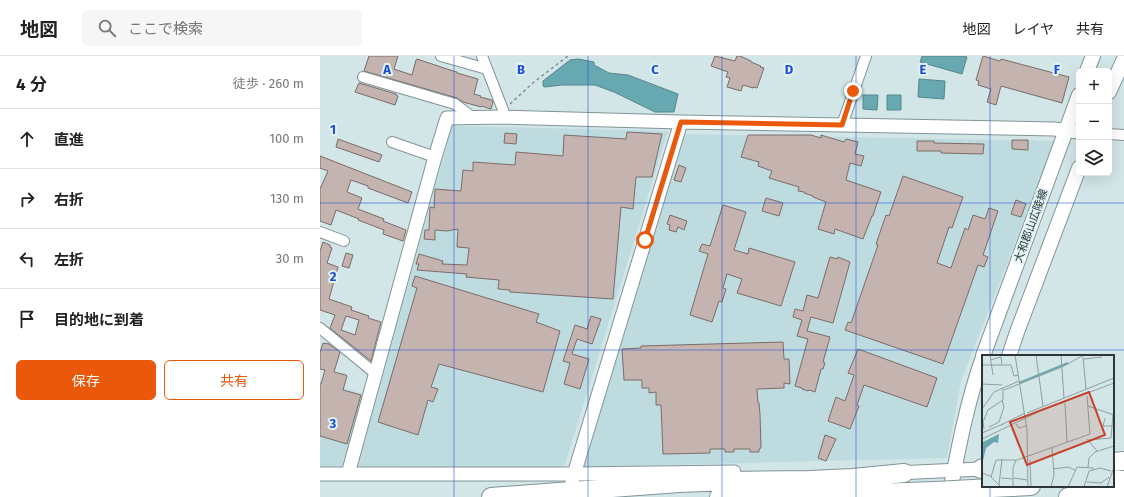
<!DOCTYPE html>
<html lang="ja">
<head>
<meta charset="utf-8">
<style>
	body { margin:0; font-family:"Fira Sans","Noto Sans JP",sans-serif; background:#f6f6f6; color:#222 }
	.controls { position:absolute; right:12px; top:12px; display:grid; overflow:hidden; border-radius:6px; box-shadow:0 4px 16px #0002 }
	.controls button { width:36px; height:36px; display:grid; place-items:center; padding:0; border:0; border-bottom:1px solid #e0e0e0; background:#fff; color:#222; font:20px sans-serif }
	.stop { position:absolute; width:12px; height:12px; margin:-9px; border:3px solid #ea580c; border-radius:50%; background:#fff }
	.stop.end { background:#ea580c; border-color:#fff; box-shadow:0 1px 4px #0008 }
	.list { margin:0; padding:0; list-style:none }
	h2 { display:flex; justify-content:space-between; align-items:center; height:52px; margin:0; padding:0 16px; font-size:17px }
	h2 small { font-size:13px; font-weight:400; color:#767676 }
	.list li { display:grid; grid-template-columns:26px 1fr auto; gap:12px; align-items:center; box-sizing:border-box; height:60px; padding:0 16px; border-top:1px solid #e0e0e0 }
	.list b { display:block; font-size:15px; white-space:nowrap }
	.list em { font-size:13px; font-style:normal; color:#767676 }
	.actions { display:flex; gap:8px; padding:12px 16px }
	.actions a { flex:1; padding:9px 0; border:1px solid #ea580c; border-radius:6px; text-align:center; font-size:14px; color:#ea580c }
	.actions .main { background:#ea580c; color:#fff }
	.icon { flex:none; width:22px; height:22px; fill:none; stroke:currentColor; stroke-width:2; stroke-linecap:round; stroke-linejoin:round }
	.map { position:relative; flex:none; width:804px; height:441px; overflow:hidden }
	header { display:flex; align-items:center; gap:24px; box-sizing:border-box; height:56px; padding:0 20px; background:#fff; border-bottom:1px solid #e0e0e0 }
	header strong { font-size:19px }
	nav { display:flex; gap:22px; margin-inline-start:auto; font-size:14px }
	.search { width:280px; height:36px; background:#f6f6f6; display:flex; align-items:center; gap:10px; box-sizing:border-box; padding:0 14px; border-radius:6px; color:#767676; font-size:15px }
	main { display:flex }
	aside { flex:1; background:#fff }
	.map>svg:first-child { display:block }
	.built { fill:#bedbdf }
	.water { fill:#68a8b1; stroke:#56868c }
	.building { fill:#c4b3af; stroke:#7b6c68; fill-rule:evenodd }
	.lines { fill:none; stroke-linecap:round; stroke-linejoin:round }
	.minor-casing { stroke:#829497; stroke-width:12 }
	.tertiary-casing { stroke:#829497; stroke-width:15 }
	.secondary-casing { stroke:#829497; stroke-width:16 }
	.motorway-casing { stroke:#829497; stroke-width:20 }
	.path { stroke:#818e90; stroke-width:1.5; stroke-dasharray:3 3; stroke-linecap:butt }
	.minor { stroke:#fff; stroke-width:10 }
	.tertiary { stroke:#fff; stroke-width:13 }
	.secondary { stroke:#fff; stroke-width:14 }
	.motorway { stroke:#fff; stroke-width:18 }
	.motorway-bridge-casing { stroke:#829497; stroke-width:20; stroke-linecap:butt }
	.motorway-bridge { stroke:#fff; stroke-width:18 }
	.route { stroke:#ea580c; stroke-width:5 }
	.grid { fill:none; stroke:#1d4ed8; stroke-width:1; stroke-opacity:0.55 }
	.labels { text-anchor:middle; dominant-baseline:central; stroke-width:4; stroke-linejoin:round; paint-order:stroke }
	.street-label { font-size:11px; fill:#2d3536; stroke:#dff2f4 }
	.inset-river { fill:none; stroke:#68a8b1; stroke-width:2 }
	.inset-road { fill:none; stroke:#909fa0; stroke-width:1 }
	.view { fill:#ca3f27; fill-opacity:0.15; stroke:#ca3f27; stroke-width:2 }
	.inset-edge { fill:none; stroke:#2d3536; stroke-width:2 }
	.grid-label { font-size:13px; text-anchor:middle; font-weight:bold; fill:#1d4ed8; stroke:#dff2f4; stroke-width:4; stroke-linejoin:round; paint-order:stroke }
</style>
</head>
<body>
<header>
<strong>地図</strong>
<div class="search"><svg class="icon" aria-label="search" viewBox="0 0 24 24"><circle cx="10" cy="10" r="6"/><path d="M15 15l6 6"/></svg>ここで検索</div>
<nav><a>地図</a><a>レイヤ</a><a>共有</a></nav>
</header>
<main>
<aside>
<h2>4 分<small>徒歩 · 260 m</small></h2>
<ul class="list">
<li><svg class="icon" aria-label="ahead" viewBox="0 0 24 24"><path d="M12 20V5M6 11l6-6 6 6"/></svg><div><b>直進</b></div><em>100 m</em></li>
<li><svg class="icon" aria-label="right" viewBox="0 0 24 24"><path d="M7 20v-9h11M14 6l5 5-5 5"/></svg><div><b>右折</b></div><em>130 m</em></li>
<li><svg class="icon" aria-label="left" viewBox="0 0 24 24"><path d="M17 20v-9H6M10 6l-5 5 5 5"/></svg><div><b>左折</b></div><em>30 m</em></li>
<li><svg class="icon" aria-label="arrive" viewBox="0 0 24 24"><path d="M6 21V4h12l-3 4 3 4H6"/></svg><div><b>目的地に到着</b></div></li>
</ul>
<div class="actions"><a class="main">保存</a><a>共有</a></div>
</aside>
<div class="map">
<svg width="804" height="441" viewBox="0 0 804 441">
	<rect width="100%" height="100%" fill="#d2e5e7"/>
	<!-- built -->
	<path class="built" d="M 132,70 L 348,75 L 245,408 L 238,412 L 38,410 Z
		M 360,78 L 735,85 L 641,325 L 627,402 L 264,411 Z
		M 0,325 L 43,338 L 24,410 L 0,410 Z"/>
	<!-- water -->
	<path class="water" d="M 602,0 L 644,0 L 647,1 L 642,18 L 600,6 Z
		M 258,3 L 274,6 L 274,9 L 289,17 L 308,19 L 358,38 L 354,56 L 335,56 L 294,36 L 275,29 L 242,29 L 225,31 L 223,30 L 223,25 L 250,4 Z
		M 599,23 L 625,25 L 624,43 L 598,41 Z
		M 543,39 L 558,39 L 557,54 L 543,53 Z
		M 567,39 L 581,39 L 581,54 L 567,54 Z"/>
	<!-- building -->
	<path class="building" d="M 49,0 L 78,0 L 74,13 L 92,19 L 96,4 L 97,3 L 130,14 L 137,16 L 137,17 L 158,23 L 154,38 L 161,40 L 160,41 L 172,44 L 173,46 L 171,53 L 161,50 L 161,51 L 143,46 L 137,42 L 44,15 Z
		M 395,0 L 415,5 L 417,0 L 420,0 L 431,5 L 431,6 L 441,10 L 440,11 L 444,12 L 437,32 L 433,31 L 433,32 L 423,29 L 421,35 L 407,31 L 410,22 L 406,21 L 408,16 L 391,10 Z
		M 663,0 L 680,5 L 681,3 L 749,21 L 742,47 L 681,30 L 676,49 L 667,46 L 671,33 L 658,29 L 659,25 L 656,24 Z
		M 39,27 L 76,38 L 76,39 L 78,40 L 75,49 L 35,36 Z
		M 307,76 L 342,78 L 332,121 L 316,121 L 313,153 L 301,151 L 293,243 L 190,236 L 190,234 L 178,233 L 179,224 L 146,221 L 147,218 L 97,214 L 99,208 L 96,208 L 99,198 L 123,205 L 122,208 L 147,209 L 149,192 L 137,191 L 138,173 L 127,175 L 115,174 L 115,184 L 104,183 L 105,174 L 109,174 L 110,151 L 114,152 L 115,133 L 141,135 L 143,114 L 153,115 L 153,106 L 195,109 L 196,96 L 243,100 L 244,79 L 306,83 Z
		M 185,77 L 197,78 L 196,88 L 184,87 Z
		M 428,79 L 491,79 L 501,82 L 501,79 L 524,86 L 526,83 L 538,86 L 535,98 L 544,100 L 541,110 L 530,107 L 526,124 L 561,136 L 555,153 L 553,160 L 552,160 L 543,183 L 515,173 L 514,178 L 498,173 L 506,146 L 493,141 L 493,140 L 484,137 L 484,136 L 478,135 L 479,131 L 449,122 L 452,115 L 438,110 L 439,106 L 421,101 Z
		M 18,83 L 62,99 L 59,106 L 16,91 Z
		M 692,84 L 708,84 L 708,94 L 692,93 Z
		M 597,85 L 614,85 L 614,87 L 664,88 L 663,98 L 621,97 L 621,95 L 597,95 Z
		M 0,100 L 92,136 L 88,147 L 48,132 L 48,130 L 31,124 L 27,136 L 42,142 L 38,153 L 64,163 L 63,165 L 86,174 L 83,185 L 63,178 L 64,174 L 38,164 L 39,163 L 16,154 L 11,169 L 0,165 L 0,133 L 8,115 L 0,112 Z
		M 359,109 L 366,112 L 361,126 L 354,124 Z
		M 583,120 L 643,141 L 632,172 L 629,171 L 617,207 L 631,212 L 645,172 L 648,174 L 653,159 L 665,163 L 669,152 L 678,155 L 663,199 L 668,201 L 664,211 L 658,209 L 623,308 L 525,274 L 528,266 L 531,267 L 558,189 L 556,188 L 566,159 L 569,160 Z
		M 446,142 L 463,147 L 459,160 L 442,155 Z
		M 696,144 L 706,148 L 701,161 L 691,158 Z
		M 403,149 L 426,156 L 414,194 L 428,198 L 429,192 L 475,206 L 461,250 L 417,237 L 422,223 L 407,218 L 403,232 L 406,233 L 402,246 L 399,245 L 392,266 L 370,259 L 388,198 L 379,195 L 382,188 L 390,190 Z
		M 350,159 L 367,165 L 364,174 L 358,171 L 356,176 L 349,174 L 350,169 L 347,168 Z
		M 3,186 L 10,189 L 10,191 L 12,192 L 7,207 L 18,211 L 9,243 L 32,251 L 31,254 L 49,260 L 48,262 L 61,266 L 51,305 L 10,272 L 15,259 L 0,254 L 0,195 ZM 26,260 L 39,264 L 35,279 L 21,274 Z
		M 26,197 L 33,199 L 29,212 L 22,210 Z
		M 510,201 L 517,203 L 518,201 L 530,206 L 513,267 L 491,261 L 487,275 L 510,281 L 503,306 L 505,307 L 503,313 L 501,313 L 495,336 L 489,334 L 488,335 L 482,333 L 482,332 L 475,330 L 488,283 L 477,280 L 482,264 L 473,261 L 475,253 L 483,255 L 487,239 L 498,242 Z
		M 95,220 L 219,258 L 216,266 L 240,275 L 223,336 L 119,308 L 111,331 L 118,333 L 113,346 L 108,344 L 98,379 L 58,366 L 97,232 L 92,230 Z
		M 271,260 L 281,263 L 272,288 L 257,283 L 252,298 L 269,303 L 260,333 L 244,328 L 250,307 L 243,305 L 255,269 L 267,273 Z
		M 463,286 L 464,303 L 469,303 L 470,328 L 464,327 L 464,332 L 437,333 L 438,347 L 439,347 L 440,358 L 441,392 L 439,393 L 439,396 L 430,396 L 430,393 L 414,393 L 414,396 L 405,396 L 405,393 L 390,393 L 390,397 L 343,398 L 341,349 L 336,349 L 336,336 L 329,337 L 329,332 L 322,332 L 322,324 L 304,324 L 302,293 L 321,292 L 321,290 Z
		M 3,287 L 9,288 L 20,296 L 14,316 L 26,319 L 27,320 L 23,334 L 41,339 L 27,388 L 0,380 L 0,328 L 1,328 L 5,314 L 0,313 L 0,297 Z
		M 538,293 L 617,322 L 607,351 L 544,329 L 537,349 L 539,350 L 530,373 L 508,365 L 516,341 L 525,345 L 534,319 L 528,317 Z
		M 505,379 L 516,383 L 506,405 L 498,402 Z"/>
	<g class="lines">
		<!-- minor casing -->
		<g class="minor-casing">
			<path id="minor" d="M 121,0 L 167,13
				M 162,0 L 183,54 L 183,61
				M 43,21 L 135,48 L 152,61
				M 522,69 L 546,0
				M 789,78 L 804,79
				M 72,86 L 115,101
				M 0,176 L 24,185
				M 0,272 L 56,318"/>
		</g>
		<!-- tertiary casing -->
		<g class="tertiary-casing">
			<path id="tertiary" d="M 576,417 L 661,413
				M 0,418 L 254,418 L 414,416
				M 28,418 L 115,101 L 127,62 L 183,61 L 361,66 L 734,73 L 759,76
				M 252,425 L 361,66"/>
		</g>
		<!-- secondary casing -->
		<g class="secondary-casing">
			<path id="secondary" d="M 767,15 L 773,0
				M 789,36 L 804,3
				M 663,300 L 759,39
				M 689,300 L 697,276 L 759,112
				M 629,441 C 638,394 647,346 663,301"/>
		</g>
		<!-- motorway casing -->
		<g class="motorway-casing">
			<path id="motorway" d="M 793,406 L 804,405
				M 661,413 L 663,412
				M 793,424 L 804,424
				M 671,432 L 711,430
				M 171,441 L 359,427 L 409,425 L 489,424 L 533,422 L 584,417
				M 399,441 L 497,439 L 615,435
				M 748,441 L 804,436"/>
		</g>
		<!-- path -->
		<path class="path" d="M 190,48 L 214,26 L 248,0"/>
		<!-- minor -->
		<use href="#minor" class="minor"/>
		<!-- tertiary -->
		<use href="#tertiary" class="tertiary"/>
		<!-- secondary -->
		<use href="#secondary" class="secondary"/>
		<!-- motorway -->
		<use href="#motorway" class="motorway"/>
		<!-- motorway-bridge casing -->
		<g class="motorway-bridge-casing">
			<path id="motorway-bridge" d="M 615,435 L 671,432"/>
		</g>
		<!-- motorway-bridge -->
		<use href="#motorway-bridge" class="motorway-bridge"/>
	</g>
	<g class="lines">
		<!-- route -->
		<path class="route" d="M 325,184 L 361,66 L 522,69 L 533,35"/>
	</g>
	<!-- grid -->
	<path class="grid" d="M 134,0 L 134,441M 268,0 L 268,441M 402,0 L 402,441M 536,0 L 536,441M 670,0 L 670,300M 0,147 L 804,147M 0,294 L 804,294M 670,430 L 670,441"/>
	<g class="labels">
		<!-- street labels -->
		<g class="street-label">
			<text transform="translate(711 170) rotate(-70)">大和郡山広陵線</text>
		</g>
	</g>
	<!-- overview -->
	<g transform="translate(662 299)">
		<rect width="132" height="132" fill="#d2e5e7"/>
		<path d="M 17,79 L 16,88 L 12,87 L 4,93 L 0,110 L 1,87 Z" fill="#68a8b1"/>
		<path class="inset-river" d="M 37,28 L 86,8"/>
		<path class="inset-road" d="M 8,0 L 11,20M 33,0 L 45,75 L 46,132M 54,0 L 61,51M 79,0 L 82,43M 101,2 L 104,34M 102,4 L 120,2M 8,5 L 19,2 L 20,10M 0,10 L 29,10 L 32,21 L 36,20M 0,29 L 20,30M 22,35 L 80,12 L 102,0M 83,48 L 85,87M 106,51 L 132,60M 0,54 L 12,37 L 37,26M 45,58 L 132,23M 123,63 L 121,71 L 130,71M 34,69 L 37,73 L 44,71M 19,70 L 43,58M 7,72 L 17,67 L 22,52 L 20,45M 2,74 L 1,67 L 6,55 L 21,45 L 21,33M 0,78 L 21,69M 0,84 L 58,56 L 132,28M 105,84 L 115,96M 106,85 L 129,83 L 131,60M 0,104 L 0,86M 48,105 L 49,132M 106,112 L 107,103 L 113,97 L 132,91M 71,114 L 86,112 L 93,115M 0,118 L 8,121 L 19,132M 9,122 L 14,105 L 35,105 L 108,79 L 105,41M 19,123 L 31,124M 32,123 L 45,125M 105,127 L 119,128 L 127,122M 17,130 L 20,104M 31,132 L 31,113 L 34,105M 69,132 L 72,120 L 70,93M 86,132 L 95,112 L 111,113 L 111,115M 102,132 L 107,116 L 118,113 L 129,116M 125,132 L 132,112"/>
		<path class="view" d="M 107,37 L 123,80 L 45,110 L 28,67 Z"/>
		<rect width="132" height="132" class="inset-edge"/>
	</g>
	<g class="grid-label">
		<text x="67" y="18">A</text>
		<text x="201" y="18">B</text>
		<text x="335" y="18">C</text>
		<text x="469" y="18">D</text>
		<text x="603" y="18">E</text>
		<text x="737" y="18">F</text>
		<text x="13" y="78">1</text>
		<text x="13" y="225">2</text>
		<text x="13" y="372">3</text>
	</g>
</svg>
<div class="controls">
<button>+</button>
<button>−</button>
<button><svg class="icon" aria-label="layers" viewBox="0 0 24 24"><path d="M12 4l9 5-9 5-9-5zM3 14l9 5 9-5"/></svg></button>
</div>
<div class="stop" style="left:325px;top:184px"></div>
<div class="stop end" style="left:533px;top:35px"></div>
</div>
</main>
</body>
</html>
